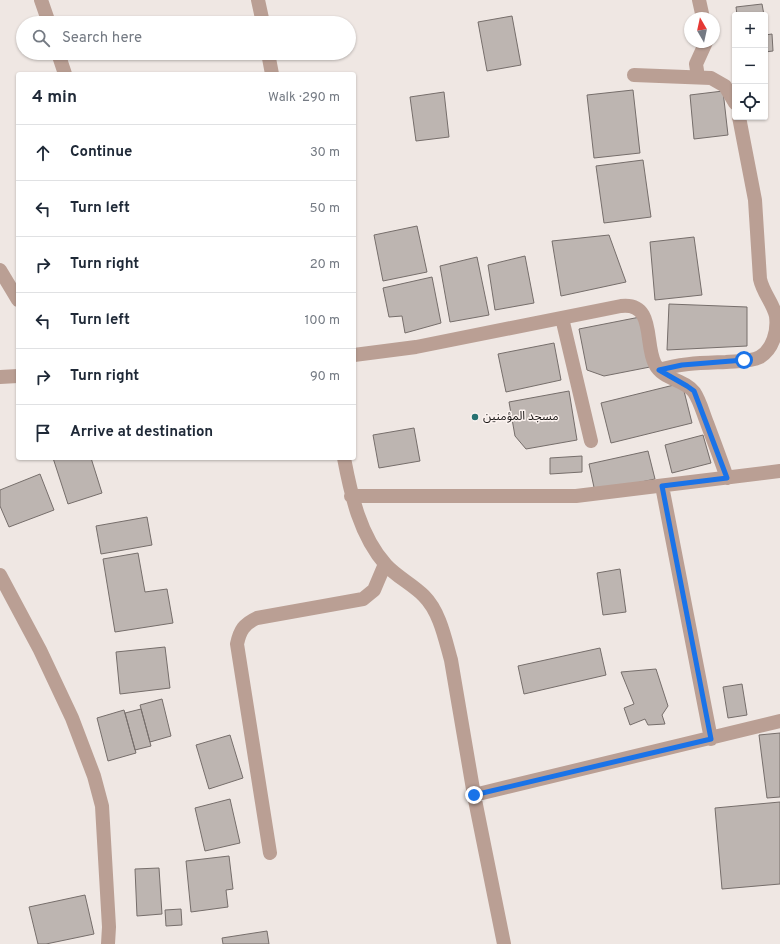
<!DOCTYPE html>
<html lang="en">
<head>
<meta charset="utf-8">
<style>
	body { margin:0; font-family:Overpass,"Noto Sans Arabic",sans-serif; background:#f2f2f3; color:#1f2937 }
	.controls { position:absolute; right:12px; top:12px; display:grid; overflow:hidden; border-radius:4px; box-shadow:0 1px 3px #0004 }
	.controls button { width:36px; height:36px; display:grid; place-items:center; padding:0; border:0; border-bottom:1px solid #e0e1e3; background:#fff; color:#1f2937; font:20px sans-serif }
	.compass { position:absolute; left:684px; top:12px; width:36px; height:36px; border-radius:50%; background:#fff; box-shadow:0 1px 3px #0004; rotate:351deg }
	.stop { position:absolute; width:12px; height:12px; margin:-9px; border:3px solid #1a73e8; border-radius:50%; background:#fff }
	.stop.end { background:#1a73e8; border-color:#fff; box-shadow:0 1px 4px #0008 }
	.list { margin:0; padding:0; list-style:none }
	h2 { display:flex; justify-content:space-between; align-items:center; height:52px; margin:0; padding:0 16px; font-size:17px }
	h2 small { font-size:13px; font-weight:400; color:#747a83 }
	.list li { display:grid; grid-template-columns:26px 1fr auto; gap:12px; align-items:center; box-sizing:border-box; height:56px; padding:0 16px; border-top:1px solid #e0e1e3 }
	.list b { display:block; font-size:15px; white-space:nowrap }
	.list em { font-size:13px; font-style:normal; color:#747a83 }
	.icon { flex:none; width:22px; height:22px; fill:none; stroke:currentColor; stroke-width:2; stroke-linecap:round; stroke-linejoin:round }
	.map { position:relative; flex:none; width:780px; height:944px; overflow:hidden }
	.search { position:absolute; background:#fff; box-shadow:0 1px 3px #0004; left:16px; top:16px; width:340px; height:44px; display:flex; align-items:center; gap:10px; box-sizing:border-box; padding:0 14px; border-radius:22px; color:#747a83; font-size:15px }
	.panel { position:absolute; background:#fff; box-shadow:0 1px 3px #0004; left:16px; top:72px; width:340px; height:388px; border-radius:4px }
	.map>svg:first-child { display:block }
	.building { fill:#bdb5b1; stroke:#766e6b }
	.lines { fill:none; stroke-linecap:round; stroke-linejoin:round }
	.street { stroke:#ba9f94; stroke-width:14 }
	.route { stroke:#1a73e8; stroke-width:5 }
	.poi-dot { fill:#287271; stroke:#fdf4f1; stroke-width:1.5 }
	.labels { text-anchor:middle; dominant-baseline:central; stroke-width:3; stroke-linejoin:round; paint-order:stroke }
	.poi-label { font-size:12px; fill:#181514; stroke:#fdf4f1; text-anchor:start }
</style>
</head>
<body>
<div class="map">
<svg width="780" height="944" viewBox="0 0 780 944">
	<rect width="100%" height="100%" fill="#efe7e3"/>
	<!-- building -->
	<path class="building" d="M 762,4 L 764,15 L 737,15 L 736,7 Z
		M 512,16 L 521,65 L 487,71 L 478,22 Z
		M 772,34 L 773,51 L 765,52 L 765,35 Z
		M 633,90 L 640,153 L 594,158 L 587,95 Z
		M 723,91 L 728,135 L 694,139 L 690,95 Z
		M 444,92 L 449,137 L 416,141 L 410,97 Z
		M 643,160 L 651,217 L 604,223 L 596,166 Z
		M 417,226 L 427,272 L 383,281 L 374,235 Z
		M 609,235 L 626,282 L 561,296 L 552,241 Z
		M 694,237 L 702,295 L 655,300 L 650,242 Z
		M 525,256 L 534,303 L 495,310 L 488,265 Z
		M 477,257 L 489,315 L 450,322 L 440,266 Z
		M 432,277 L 441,323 L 405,333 L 402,316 L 389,317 L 383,288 Z
		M 669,304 L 747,307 L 747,346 L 667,350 Z
		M 640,317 L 650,367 L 604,376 L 587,370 L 579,329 Z
		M 554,343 L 561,380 L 506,392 L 498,354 Z
		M 682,383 L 692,423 L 611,443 L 601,403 Z
		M 569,391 L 577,440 L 526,449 L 515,436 L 509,402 Z
		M 414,428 L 420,461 L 379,468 L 373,435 Z
		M 703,435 L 711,463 L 672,473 L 665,445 Z
		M 648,451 L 655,479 L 595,492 L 589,464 Z
		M 582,456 L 582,472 L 550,474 L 550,458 Z
		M 53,458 L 91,458 L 102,493 L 68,504 Z
		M 40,474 L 54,510 L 9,527 L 0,506 L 0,490 Z
		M 147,517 L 152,545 L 101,554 L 96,526 Z
		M 138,553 L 145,592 L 167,589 L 173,623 L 115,632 L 103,559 Z
		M 620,569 L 626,612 L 603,615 L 597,573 Z
		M 165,647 L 170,688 L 120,694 L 116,652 Z
		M 600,648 L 606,675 L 524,694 L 518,666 Z
		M 656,669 L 668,706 L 662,715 L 665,724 L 648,725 L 645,719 L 630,725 L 624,708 L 634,704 L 621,672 Z
		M 742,684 L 747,715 L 728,718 L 723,687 Z
		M 162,699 L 171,736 L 150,742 L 140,705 Z
		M 141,709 L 151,746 L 135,750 L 125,713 Z
		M 124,710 L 136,753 L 108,761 L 97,718 Z
		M 780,733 L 780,797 L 767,798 L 759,735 Z
		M 230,735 L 243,778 L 209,789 L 196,745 Z
		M 230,799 L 240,843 L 205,851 L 195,808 Z
		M 780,802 L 780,884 L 722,889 L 715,808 Z
		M 229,856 L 233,889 L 226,890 L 228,907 L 191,912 L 186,861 Z
		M 159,868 L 162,914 L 137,916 L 135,869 Z
		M 85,895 L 94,934 L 46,944 L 38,944 L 29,907 Z
		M 181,909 L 182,925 L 166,926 L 165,910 Z
		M 267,931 L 269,944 L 223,944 L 222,938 Z"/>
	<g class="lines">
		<!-- street -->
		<path class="street" d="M 41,0 L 49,23
			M 258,0 L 263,23
			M 699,0 L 703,18
			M 58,53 L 65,74
			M 268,53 L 272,74
			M 634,75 L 711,78 L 725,86 L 735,103
			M 698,77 L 696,64 L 706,42
			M 0,270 L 18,300
			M 562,318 L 591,441
			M 354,355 L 416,347 L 621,306 C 656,302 644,344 655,364 C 663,380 684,379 694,392 C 700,401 703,413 707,423 C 714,442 721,460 727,478
			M 659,370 C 681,363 703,363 726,362 C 737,361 750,362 760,357 C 773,349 778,331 776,316 C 773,303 763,293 760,279 L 755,200 L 739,117
			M 0,377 L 18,376
			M 344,458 C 351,495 360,536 386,565 C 397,577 412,584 424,596 C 440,612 445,639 451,660 L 474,795 L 504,944
			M 662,486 L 711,739
			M 351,496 L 576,496 L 780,471
			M 0,575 L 40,650 L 72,718 L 94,776 L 102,806 L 109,927 L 108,944
			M 474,795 L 780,721
			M 270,853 L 237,644 C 240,630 244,624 257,618 L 363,599 L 374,590 L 385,564"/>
	</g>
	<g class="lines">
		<!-- route -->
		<path class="route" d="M 474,795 L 711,739 L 662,486 L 727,478 L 694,391 L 687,386 L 659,370 L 682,365 L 744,360"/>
	</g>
	<!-- markers -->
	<circle class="poi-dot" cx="475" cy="417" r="4"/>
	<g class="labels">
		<!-- poi labels -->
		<g class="poi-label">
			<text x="483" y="417">مسجد المؤمنين</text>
		</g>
	</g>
</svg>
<div class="controls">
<button>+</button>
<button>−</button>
<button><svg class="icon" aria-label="locate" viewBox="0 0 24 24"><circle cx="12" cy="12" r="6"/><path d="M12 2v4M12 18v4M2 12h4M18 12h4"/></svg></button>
</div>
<svg class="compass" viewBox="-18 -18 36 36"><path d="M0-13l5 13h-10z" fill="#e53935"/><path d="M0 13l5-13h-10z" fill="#747a83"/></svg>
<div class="stop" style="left:744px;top:360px"></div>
<div class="stop end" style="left:474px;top:795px"></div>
<div class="search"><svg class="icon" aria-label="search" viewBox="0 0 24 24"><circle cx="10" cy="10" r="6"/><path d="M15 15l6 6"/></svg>Search here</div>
<section class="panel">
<h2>4 min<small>Walk · 290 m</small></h2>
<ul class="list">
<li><svg class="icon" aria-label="ahead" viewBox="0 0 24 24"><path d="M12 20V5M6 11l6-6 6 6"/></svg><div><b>Continue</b></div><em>30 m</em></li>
<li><svg class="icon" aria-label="left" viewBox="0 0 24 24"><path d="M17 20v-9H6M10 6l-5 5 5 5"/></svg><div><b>Turn left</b></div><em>50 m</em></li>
<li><svg class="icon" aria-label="right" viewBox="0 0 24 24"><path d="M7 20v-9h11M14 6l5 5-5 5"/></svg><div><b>Turn right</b></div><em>20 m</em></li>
<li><svg class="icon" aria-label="left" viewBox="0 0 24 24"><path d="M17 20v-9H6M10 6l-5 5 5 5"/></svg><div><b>Turn left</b></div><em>100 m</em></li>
<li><svg class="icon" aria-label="right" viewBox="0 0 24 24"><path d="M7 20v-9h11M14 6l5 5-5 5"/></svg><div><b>Turn right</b></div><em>90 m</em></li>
<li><svg class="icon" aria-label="arrive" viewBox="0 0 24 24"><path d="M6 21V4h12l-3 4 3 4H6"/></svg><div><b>Arrive at destination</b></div></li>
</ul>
</section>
</div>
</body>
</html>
